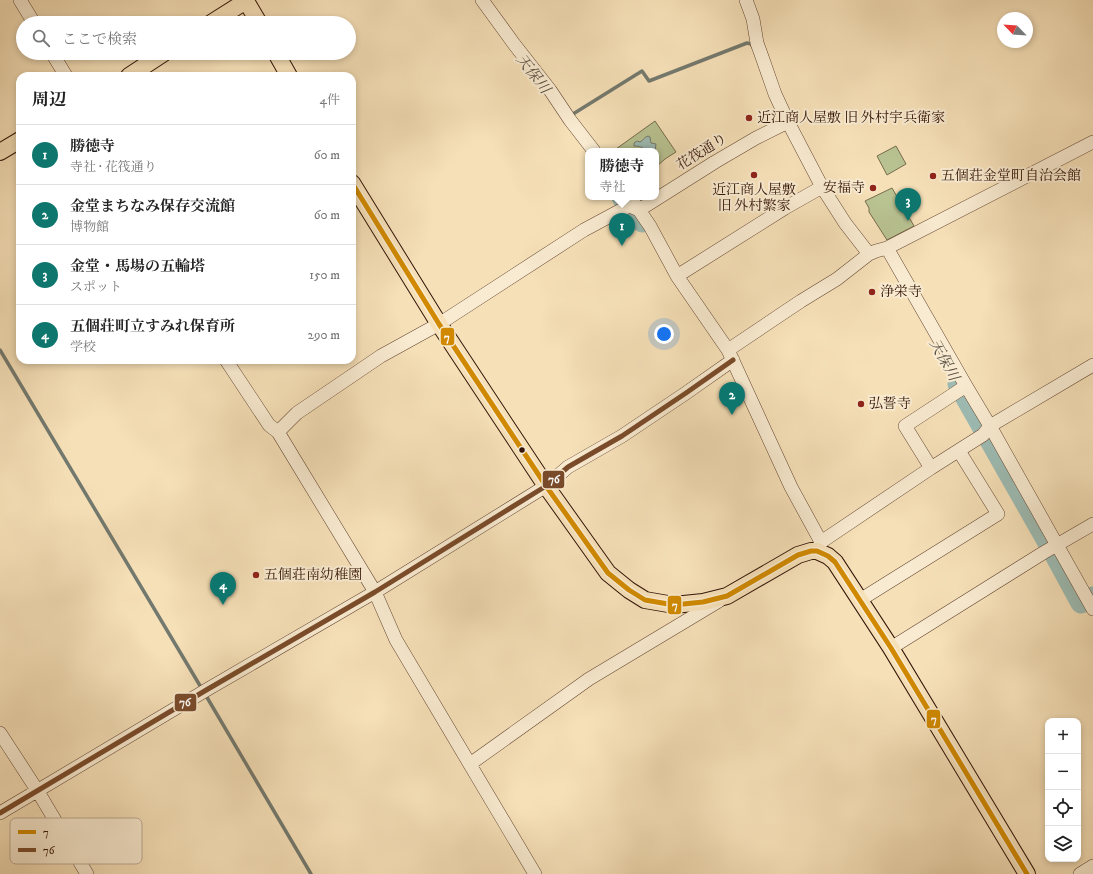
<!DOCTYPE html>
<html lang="ja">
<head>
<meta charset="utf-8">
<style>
	body { margin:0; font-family:"IM FELL DW Pica","Noto Serif JP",serif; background:#f2f2f2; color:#222 }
	.controls { position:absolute; right:12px; bottom:12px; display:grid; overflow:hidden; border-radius:8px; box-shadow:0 2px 6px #0003 }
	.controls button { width:36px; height:36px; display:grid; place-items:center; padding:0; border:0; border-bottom:1px solid #e0e0e0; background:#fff; color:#222; font:20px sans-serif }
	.compass { position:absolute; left:997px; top:12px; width:36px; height:36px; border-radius:50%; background:#fff; box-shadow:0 2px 6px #0003; rotate:295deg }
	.you { position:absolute; left:664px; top:334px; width:14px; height:14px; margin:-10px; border:3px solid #fff; border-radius:50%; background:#1a73e8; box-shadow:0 0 0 6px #1a73e833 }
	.badge { display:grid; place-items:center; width:26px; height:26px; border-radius:50%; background:#0f766e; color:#fff; font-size:13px; font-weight:700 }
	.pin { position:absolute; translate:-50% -33px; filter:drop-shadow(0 1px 2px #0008) }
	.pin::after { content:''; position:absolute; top:21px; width:14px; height:12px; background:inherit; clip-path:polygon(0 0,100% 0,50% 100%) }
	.popup { position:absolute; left:585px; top:148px; width:74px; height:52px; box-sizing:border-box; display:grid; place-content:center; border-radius:8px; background:#fff; filter:drop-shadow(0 1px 3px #0005); font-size:13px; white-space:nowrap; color:#767676 }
	.popup b { font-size:15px; color:#222 }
	.popup::after { content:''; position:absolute; left:50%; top:100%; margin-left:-8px; border:8px solid transparent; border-top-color:#fff }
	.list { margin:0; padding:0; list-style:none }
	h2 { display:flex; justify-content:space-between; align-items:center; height:52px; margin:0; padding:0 16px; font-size:17px }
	h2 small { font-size:13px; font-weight:400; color:#767676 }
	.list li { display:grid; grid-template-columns:26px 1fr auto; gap:12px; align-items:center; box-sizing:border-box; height:60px; padding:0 16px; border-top:1px solid #e0e0e0 }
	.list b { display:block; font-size:15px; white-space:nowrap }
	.list p { margin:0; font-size:13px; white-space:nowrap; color:#767676 }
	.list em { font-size:13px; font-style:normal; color:#767676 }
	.icon { flex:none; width:22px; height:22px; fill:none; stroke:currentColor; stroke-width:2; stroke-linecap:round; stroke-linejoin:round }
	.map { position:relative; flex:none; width:1093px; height:874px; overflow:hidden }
	.search { position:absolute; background:#fff; box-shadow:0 2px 6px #0003; left:16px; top:16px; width:340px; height:44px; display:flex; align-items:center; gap:10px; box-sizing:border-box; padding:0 14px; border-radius:22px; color:#767676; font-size:15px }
	.panel { position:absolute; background:#fff; box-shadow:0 2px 6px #0003; left:16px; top:72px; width:340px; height:292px; border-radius:12px }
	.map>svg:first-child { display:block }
	.green { fill:#b9c392; stroke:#766c4c }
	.water { fill:#9dbcb4; stroke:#73796e }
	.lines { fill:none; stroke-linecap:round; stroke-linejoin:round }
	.stream { stroke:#73796e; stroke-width:3.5 }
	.river { stroke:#9dbcb4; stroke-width:21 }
	.minor-casing { stroke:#644732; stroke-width:14 }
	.major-casing { stroke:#331406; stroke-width:18 }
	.minor { stroke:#f9ebd1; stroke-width:13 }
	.major { stroke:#f6e0b8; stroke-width:16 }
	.bus-1-casing { stroke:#f9ebd1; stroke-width:8 }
	.bus-2-casing { stroke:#f9ebd1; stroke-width:8 }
	.bus-1 { stroke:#d08901; stroke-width:5 }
	.bus-2 { stroke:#7a4b2a; stroke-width:5 }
	.poi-dot { fill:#8f2418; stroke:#f9ebd1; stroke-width:1.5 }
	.bus-dot { fill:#331406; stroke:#f9ebd1; stroke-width:1.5 }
	.labels { text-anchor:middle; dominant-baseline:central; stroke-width:4; stroke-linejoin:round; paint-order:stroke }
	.poi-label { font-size:14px; fill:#331406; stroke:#f9ebd1; text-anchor:start }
	.street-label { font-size:14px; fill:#331406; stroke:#f9ebd1 }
	.water-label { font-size:15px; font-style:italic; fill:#584f43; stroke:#f9ebd1 }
	.key { fill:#f9ebd1; stroke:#beaa94; stroke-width:1 }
	.key-label { font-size:11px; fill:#331406 }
	.line-badge { stroke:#f9ebd1; stroke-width:1.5 }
	.badge-label { font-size:11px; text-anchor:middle; font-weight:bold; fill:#fff }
</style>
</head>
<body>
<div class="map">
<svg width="1093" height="874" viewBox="0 0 1093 874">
	<rect width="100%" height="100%" fill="#f6e0b8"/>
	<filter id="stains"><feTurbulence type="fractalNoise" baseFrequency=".005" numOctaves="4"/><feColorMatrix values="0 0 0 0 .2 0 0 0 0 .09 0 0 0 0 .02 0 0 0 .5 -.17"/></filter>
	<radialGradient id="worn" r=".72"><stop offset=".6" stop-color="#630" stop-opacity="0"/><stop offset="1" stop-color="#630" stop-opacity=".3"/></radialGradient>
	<!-- green -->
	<path class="green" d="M 655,121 L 676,152 L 665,159 L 656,167 L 656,151 L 618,151 L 616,149 Z
		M 896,146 L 906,164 L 887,175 L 877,156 Z
		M 892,188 L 914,226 L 887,240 L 869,212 L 869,208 L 865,201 Z"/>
	<!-- water -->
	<path class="water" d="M 648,136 L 650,137 L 651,143 L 656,144 L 655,151 L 646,151 C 643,147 639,146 634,146 L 634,143 L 637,141 L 640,142 C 643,141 644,137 648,136 Z"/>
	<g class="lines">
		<!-- stream -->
		<path class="stream" d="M 573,114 L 642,71 L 649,81 L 747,43 L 751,44 L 753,47
			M 0,350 L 202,689
			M 205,694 L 311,874"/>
		<!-- river -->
		<path class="river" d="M 622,197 C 627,206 637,213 642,222
			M 958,384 L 1055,555 L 1081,603 L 1093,597"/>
		<!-- minor casing -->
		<g class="minor-casing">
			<path id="minor" d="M 20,0 L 34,23
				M 482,0 L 514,44 L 550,90 L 570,120 L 594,151
				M 746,0 L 753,19 L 757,43 L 761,54 L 775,94 L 788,122 L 822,187 L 845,223 L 869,254
				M 52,53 L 66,76
				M 630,197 L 650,226 L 677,276 L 728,350 L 791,487 L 821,542 L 817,551
				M 639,210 L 715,162 L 756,138 L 788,122
				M 887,248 L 966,386 L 990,426 L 1093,609
				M 677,276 L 785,208 L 822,187
				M 728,350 L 801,301 L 837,279 L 869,254 L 876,251 L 887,248 L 1093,142
				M 226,360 L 269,425 L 278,432 L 375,592 L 396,640 L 535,874
				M 278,432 L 297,413 L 381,356 L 439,324 L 584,230 L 625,208 L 630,206 L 639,210
				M 931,468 L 905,426 L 966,386
				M 821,542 L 931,468 L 983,435 L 990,426 L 1093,365
				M 860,600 L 998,514 L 959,451
				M 891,648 L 1043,553 L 1093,524
				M 0,733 L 37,790 L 87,874
				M 470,764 L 589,679 L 719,601
				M 0,813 L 208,689 L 375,592 L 546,486 L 568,467 L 622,436 L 686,393 L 733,360
				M 1080,874 L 1093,866"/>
		</g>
		<!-- major casing -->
		<g class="major-casing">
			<path id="major" d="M 211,23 L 246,1 L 259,23
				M 276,53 L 289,76
				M 129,76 L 164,53
				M 0,152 L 20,140
				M 352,183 L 439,324 L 546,486 L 608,573 L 629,590 L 645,600 L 674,605 L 703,602 L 727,596 L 798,555 L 811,551 L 817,551 L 828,556 L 835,562 L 891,648 L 1027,874"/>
		</g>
		<!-- minor -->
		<use href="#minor" class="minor"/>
		<!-- major -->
		<use href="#major" class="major"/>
		<!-- bus-1 casing -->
		<g class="bus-1-casing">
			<path id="bus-1" d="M 352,183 L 439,324 L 546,486 L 608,573 L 629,590 L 645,600 L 674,605 L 703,602 L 727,596 L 798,555 L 811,551 L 817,551 L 828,556 L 835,562 L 891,648 L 1027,874"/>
		</g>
		<!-- bus-2 casing -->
		<g class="bus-2-casing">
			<path id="bus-2" d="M 0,813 L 208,689 L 375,592 L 546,486 L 568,467 L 622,436 L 686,393 L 733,360"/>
		</g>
		<!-- bus-1 -->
		<use href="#bus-1" class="bus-1"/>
		<!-- bus-2 -->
		<use href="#bus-2" class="bus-2"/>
	</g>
	<!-- markers -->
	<g class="poi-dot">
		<circle cx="749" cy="118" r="4"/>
		<circle cx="754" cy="175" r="4"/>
		<circle cx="933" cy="176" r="4"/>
		<circle cx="873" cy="188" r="4"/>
		<circle cx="872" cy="292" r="4"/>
		<circle cx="861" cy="404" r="4"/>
		<circle cx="256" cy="575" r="4"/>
	</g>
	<circle class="bus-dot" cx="522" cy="450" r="3.5"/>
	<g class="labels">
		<!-- poi labels -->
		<g class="poi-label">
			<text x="757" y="118">近江商人屋敷 旧 外村宇兵衛家</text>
			<text x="941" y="176">五個荘金堂町自治会館</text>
			<text x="865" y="188" text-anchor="end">安福寺</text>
			<text x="754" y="190" text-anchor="middle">近江商人屋敷<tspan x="754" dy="16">旧 外村繁家</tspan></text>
			<text x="880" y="292">浄栄寺</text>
			<text x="869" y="404">弘誓寺</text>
			<text x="264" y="575">五個荘南幼稚園</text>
		</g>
		<!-- street labels -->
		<g class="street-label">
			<text transform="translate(702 152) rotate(-32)">花筏通り</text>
		</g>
		<!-- water labels -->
		<g class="water-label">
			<text transform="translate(533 74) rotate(52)">天保川</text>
			<text transform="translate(944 360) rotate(61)">天保川</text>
		</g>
	</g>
	<!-- legend -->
	<rect x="10" y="818" width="132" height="46" rx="6" class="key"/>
	<rect x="18" y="830" width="18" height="4" fill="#d08901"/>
	<rect x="18" y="848" width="18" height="4" fill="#7a4b2a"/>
	<g class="key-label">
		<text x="43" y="836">7</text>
		<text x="43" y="854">76</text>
	</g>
	<g class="line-badge">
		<rect x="440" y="327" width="15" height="19" rx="4" fill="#d08901"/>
		<rect x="542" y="470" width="23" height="19" rx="4" fill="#7a4b2a"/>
		<rect x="667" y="595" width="15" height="20" rx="4" fill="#d08901"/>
		<rect x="174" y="693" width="23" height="19" rx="4" fill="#7a4b2a"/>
		<rect x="926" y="709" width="15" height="20" rx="4" fill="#d08901"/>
	</g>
	<g class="badge-label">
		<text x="447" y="341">7</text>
		<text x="554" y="483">76</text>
		<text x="675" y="609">7</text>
		<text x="185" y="706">76</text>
		<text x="934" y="723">7</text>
	</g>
	<rect width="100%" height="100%" filter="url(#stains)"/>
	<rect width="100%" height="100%" fill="url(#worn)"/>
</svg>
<div class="controls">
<button>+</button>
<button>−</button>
<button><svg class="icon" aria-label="locate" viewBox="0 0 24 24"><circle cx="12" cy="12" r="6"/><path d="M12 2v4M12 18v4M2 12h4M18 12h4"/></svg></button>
<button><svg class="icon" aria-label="layers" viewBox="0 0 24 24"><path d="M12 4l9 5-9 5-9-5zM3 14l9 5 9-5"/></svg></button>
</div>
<svg class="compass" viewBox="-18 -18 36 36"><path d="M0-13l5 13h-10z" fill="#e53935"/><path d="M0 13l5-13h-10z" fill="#767676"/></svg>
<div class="you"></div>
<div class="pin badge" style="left:622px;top:246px">1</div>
<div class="popup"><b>勝徳寺</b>寺社</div>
<div class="pin badge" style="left:732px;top:415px">2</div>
<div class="pin badge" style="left:908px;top:221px">3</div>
<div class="pin badge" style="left:223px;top:605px">4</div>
<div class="search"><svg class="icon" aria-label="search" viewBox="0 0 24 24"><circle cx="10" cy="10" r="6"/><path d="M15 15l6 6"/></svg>ここで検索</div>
<section class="panel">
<h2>周辺<small>4件</small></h2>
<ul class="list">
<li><span class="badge">1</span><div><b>勝徳寺</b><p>寺社 · 花筏通り</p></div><em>60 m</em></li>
<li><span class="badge">2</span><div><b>金堂まちなみ保存交流館</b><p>博物館</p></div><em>60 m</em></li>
<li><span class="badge">3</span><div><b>金堂・馬場の五輪塔</b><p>スポット</p></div><em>150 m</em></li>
<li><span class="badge">4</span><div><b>五個荘町立すみれ保育所</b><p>学校</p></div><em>290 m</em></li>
</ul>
</section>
</div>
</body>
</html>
